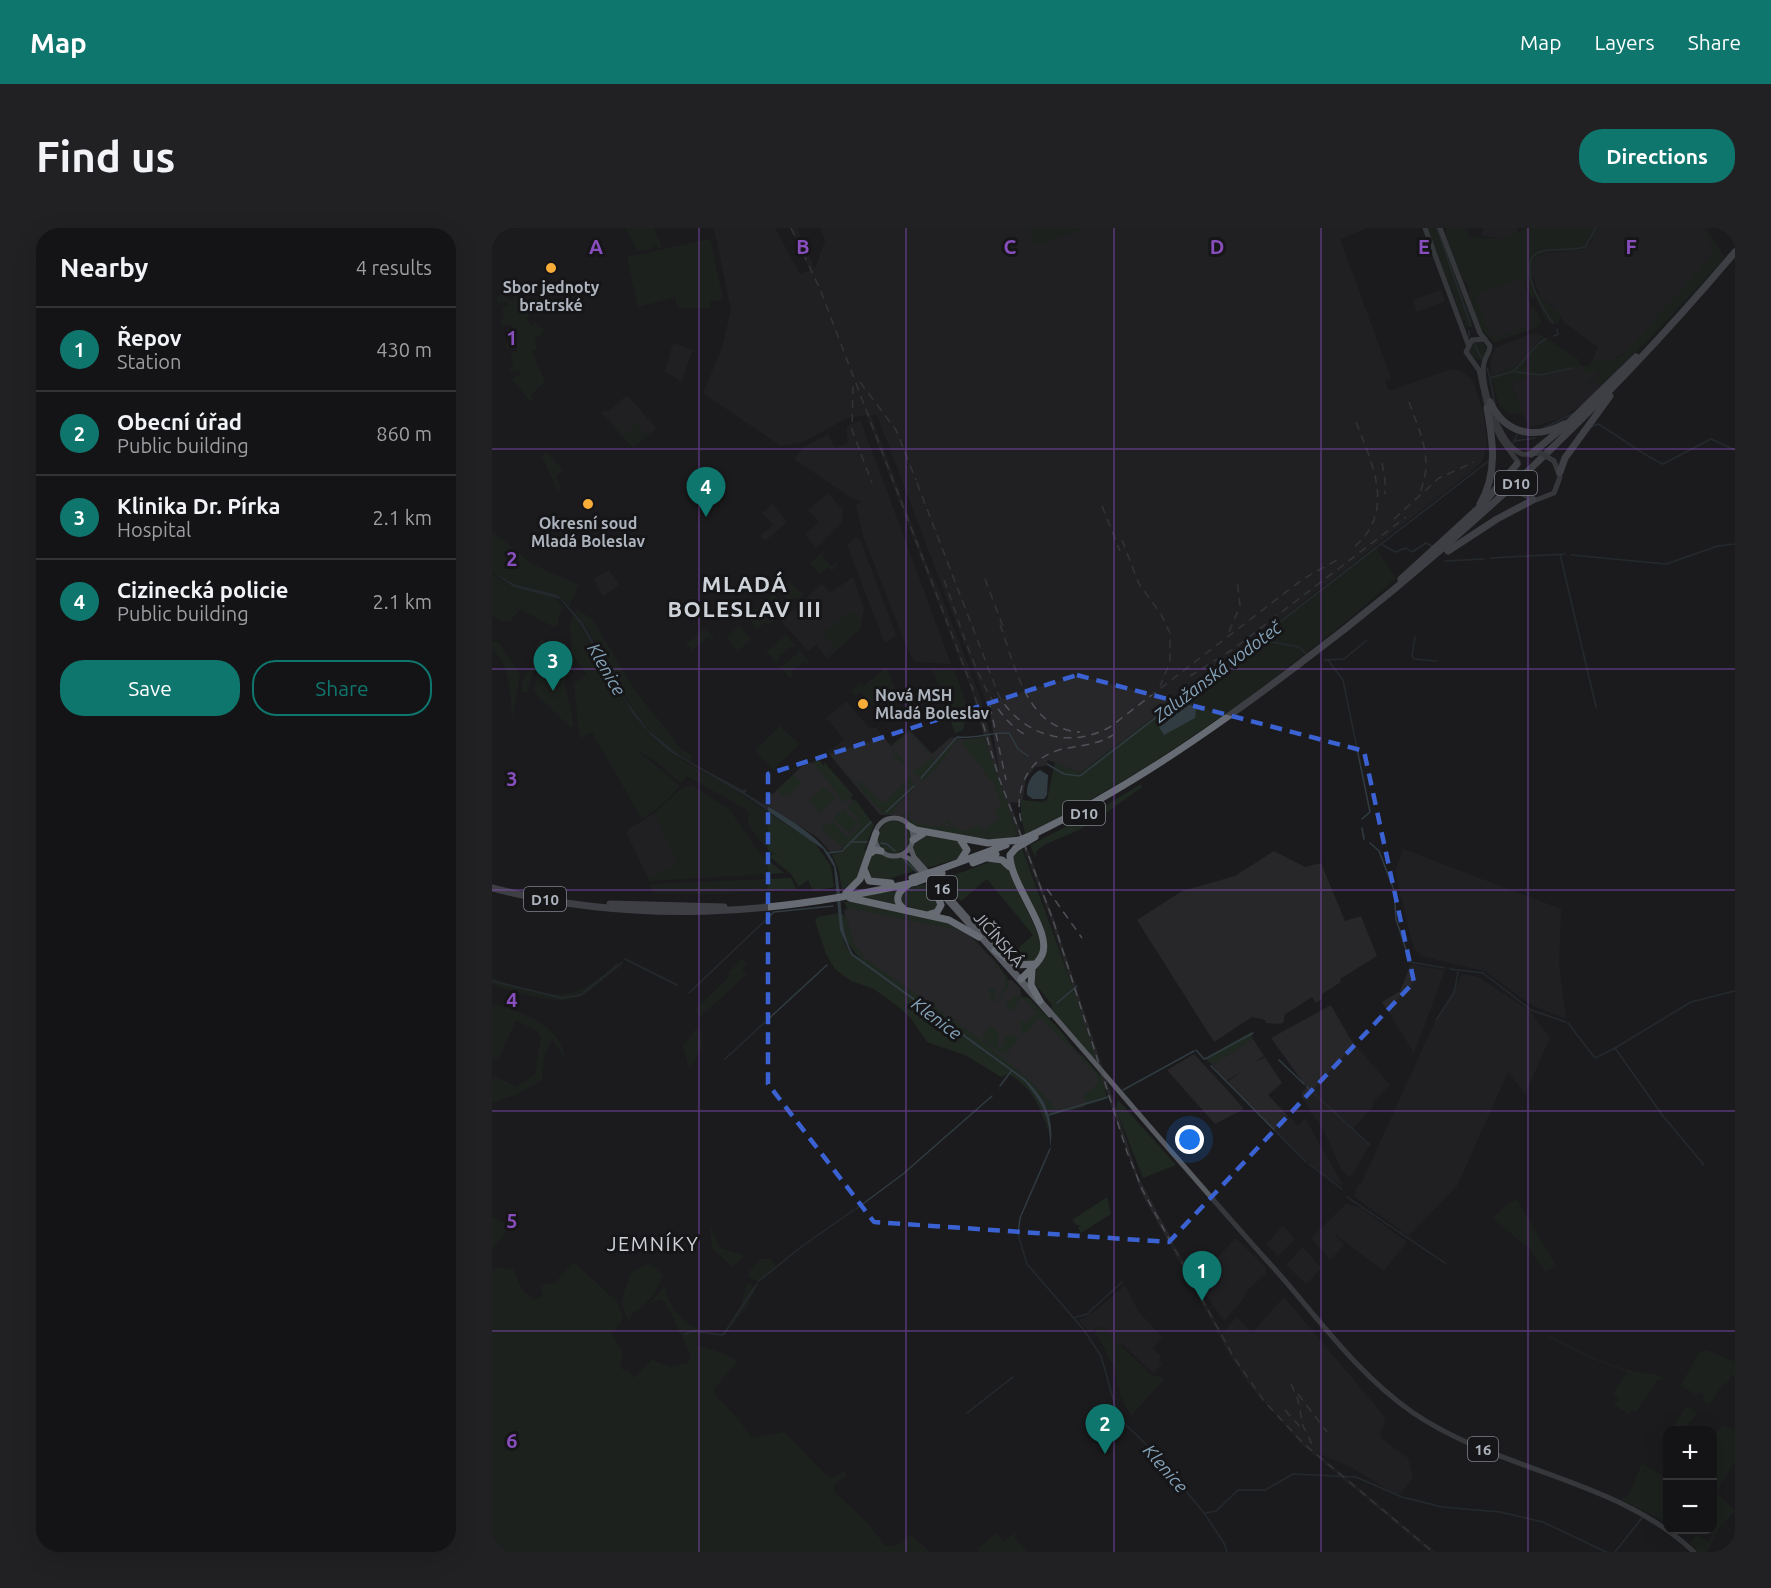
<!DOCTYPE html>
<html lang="en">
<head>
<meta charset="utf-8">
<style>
	body { margin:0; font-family:Ubuntu,sans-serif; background:#212123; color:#f1f3f6 }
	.controls { position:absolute; right:18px; bottom:18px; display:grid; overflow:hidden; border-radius:12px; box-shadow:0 6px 24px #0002 }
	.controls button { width:54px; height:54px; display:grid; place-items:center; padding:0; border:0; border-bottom:2px solid #333335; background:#141416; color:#f1f3f6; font:30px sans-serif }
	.you { position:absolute; left:698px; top:912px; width:21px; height:21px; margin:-15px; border:4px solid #fff; border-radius:50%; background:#1a73e8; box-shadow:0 0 0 9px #1a73e833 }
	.badge { display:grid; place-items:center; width:39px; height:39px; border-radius:50%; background:#0f766e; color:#fff; font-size:20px; font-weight:700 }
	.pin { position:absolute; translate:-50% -50px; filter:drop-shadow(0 2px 3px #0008) }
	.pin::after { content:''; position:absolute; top:32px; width:21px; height:18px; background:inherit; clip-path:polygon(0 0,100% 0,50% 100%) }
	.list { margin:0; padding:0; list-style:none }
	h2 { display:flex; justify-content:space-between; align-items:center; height:78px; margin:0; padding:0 24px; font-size:26px }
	h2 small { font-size:20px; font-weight:400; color:#9d9ea1 }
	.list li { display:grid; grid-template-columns:39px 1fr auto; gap:18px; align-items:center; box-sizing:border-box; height:84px; padding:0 24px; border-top:2px solid #333335 }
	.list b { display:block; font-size:22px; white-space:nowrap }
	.list p { margin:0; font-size:20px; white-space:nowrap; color:#9d9ea1 }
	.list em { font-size:20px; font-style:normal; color:#9d9ea1 }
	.actions { display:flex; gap:12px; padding:18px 24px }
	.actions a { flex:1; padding:14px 0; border:2px solid #0f766e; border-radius:24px; text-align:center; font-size:21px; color:#0f766e }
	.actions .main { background:#0f766e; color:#fff }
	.map { position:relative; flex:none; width:1243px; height:1324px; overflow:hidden; border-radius:24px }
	header { display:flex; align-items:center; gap:36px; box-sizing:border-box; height:84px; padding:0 30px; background:#0f766e; color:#fff }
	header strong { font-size:28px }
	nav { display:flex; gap:33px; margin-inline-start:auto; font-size:21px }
	.intro { display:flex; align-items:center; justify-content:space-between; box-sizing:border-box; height:144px; padding:0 36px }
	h1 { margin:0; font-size:42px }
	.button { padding:15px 27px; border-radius:24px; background:#0f766e; color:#fff; font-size:21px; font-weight:700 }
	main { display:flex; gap:36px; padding:0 36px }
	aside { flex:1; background:#141416; border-radius:24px; box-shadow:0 6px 24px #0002 }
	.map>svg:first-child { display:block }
	.built { fill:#27272a; fill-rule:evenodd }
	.green { fill:#202921 }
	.water { fill:#303b42 }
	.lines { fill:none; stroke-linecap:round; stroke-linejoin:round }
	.stream { stroke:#303b42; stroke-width:1.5 }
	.major { stroke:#575a61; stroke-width:5 }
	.highway { stroke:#676b74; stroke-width:7 }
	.rail { stroke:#4e5157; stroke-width:1.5; stroke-dasharray:8 6; stroke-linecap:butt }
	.major-bridge { stroke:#575a61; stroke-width:5 }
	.highway-bridge { stroke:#676b74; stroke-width:7 }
	.marked { fill:none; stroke:#3a62d3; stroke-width:4.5; stroke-dasharray:12 8; stroke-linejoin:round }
	.grid { fill:none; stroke:#884ebe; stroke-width:1.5; stroke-opacity:0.55 }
	.poi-dot { fill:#f8ad38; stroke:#161618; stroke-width:2 }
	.labels { text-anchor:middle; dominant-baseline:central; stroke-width:6; stroke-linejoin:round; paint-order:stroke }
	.shield { fill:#161618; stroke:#80848c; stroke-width:1.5 }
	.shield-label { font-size:15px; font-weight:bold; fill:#adb3bd }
	.poi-label { font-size:16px; font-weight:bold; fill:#adb3bd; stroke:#161618 }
	.street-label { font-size:16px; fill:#adb3bd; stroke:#161618 }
	.water-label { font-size:18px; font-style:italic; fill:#84a2b8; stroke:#161618 }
	.quarter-label { font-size:20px; letter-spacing:1.5px; fill:#ced2d9; stroke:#161618 }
	.district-label { font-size:22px; font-weight:bold; letter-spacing:1.5px; fill:#ced2d9; stroke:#161618 }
	.grid-label { font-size:20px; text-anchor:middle; font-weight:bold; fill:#884ebe; stroke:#161618; stroke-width:6; stroke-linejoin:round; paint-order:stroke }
</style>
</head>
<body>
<header>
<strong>Map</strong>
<nav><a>Map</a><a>Layers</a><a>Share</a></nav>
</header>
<div class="intro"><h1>Find us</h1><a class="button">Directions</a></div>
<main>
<aside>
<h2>Nearby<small>4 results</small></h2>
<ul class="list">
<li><span class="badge">1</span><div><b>Řepov</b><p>Station</p></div><em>430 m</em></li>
<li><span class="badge">2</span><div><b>Obecní úřad</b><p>Public building</p></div><em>860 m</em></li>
<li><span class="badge">3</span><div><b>Klinika Dr. Pírka</b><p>Hospital</p></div><em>2.1 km</em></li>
<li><span class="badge">4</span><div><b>Cizinecká policie</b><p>Public building</p></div><em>2.1 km</em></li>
</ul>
<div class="actions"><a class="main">Save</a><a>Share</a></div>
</aside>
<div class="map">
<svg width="1243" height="1324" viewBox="0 0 1243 1324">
	<rect width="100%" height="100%" fill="#1b1b1d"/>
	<!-- built -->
	<path class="built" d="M 222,0 L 283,0 L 308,46 L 318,42 L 298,0 L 305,0 L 323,41 L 333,13 L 328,0 L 535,0 L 544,18 L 592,0 L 875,0 L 848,11 L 899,150 L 893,153 L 897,163 L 959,141 L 970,143 L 981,153 L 991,183 L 995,212 L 991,232 L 984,240 L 722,442 L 712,444 L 712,451 L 588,545 L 556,532 L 553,538 L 543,539 L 534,551 L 530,575 L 518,574 L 562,691 L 646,948 L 730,1105 L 745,1089 L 760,1105 L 792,1069 L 892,1188 L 893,1196 L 888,1205 L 889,1210 L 916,1230 L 921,1249 L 909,1266 L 902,1265 L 857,1238 L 825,1225 L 944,1324 L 938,1324 L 810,1217 L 759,1159 L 739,1129 L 649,964 L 613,860 L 592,879 L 559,887 L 531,848 L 371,730 L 360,717 L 352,683 L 359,677 L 441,693 L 475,704 L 507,738 L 515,752 L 520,752 L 528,760 L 529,768 L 570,807 L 609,849 L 559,692 L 519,587 L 491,609 L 423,598 L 402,587 L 388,587 L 336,525 L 352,511 L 334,490 L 354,473 L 377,500 L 384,500 L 399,518 L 418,502 L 440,526 L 459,509 L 477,512 L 501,539 L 479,462 L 374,187 L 355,190 L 311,214 L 289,218 L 211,165 L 230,120 L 239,82 ZM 379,187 L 385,187 L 498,484 L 507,543 L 487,466 L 445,356 L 436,339 Z
		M 992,0 L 1025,0 L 1026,3 L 1013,11 L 989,8 Z
		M 1106,0 L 1211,0 L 1221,20 L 1219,28 L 1136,123 L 1118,133 L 1100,133 L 1106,119 L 1072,94 L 1063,80 L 1048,68 L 1038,42 L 1043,30 L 1052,25 L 1090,22 L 1099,14 Z
		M 1031,50 L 1043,94 L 1042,97 L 1005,110 L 997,104 L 983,67 Z
		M 949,62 L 953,73 L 925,84 L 921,72 Z
		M 1039,106 L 1049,110 L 1035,128 L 1025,139 L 999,148 L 999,131 L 1003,120 Z
		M 181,115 L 201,122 L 189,154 L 173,143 Z
		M 1087,136 L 1092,139 L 1091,146 L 1104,142 L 1106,148 L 1094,153 L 1099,155 L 1104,150 L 1108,159 L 1091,176 L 1069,190 L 1037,200 L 1020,158 L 1022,154 L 1041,147 L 1070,144 Z
		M 135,167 L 164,200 L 160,204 L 158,202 L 153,206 L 146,197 L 133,207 L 110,185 L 114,182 L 116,184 Z
		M 368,192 L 395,263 L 459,436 L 424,434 L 418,427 L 371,308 L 364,277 L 371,273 L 361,271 L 302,231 L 312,219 L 336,206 L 343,220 L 356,215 L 354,199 Z
		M 336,265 L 351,282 L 350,294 L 324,320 L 313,307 L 327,294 L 316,282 Z
		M 280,276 L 295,294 L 273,313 L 268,308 L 281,297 L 270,285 Z
		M 364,309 L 369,314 L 404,407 L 393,416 L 355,317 Z
		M 117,342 L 128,356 L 111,369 L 102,351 Z
		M 361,349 L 372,381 L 367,402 L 335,431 L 324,417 L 316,423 L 289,393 L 330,356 L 338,365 Z
		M 322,534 L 352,562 L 379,594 L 351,620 L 340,626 L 326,610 L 269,573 L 282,565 L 310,538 Z
		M 163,585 L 185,635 L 156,650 L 135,606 L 137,601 Z
		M 911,621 L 1069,681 L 1067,736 L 1074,791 L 1040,777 L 992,743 L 929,728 L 922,721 L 903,644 Z
		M 782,623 L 813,639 L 829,635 L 853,693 L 869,688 L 885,728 L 848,751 L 849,754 L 830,766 L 830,771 L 824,775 L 820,769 L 792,787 L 792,794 L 788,796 L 774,795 L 773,792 L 760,789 L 722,814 L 645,692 L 690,663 L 743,648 Z
		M 919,736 L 953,742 L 922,825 L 890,774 L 908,763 Z
		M 970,746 L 986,749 L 1038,783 L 1058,810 L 1033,866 L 1016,844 L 965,958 L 916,1008 L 863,969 L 864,960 L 870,954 L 940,800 Z
		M 839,777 L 859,812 L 898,857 L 880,875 L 882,877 L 860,902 L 877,918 L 858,950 L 849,941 L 833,905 L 810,869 L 810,864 L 815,860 L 779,810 Z
		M 761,811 L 772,828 L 762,835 L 773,829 L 790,855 L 776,867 L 806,898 L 813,890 L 852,959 L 832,947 L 792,913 L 735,854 L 749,844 L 734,853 L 720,837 Z
		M 702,826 L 737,864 L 752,881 L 723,896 L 675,842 Z
		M 854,976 L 867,979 L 915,1014 L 892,1043 L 841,1005 L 852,1017 L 838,1032 L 819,1010 Z
		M 791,998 L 803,1011 L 786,1028 L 774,1016 Z
		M 744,1010 L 774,1040 L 774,1045 L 753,1065 L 753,1069 L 732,1093 L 704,1052 Z
		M 811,1019 L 829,1040 L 814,1056 L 794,1037 Z
		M 633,1057 L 646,1083 L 670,1109 L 661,1120 L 669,1129 L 667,1132 L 670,1136 L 661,1145 L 630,1116 L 626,1118 L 610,1097 L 597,1104 L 587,1092 L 605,1082 Z"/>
	<!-- green -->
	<path class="green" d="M 134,0 L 162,0 L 170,19 L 166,20 L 164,16 L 157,22 L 145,23 Z
		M 535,0 L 592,0 L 544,18 Z
		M 935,0 L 946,0 L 980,93 L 978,100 L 972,97 L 974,93 L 971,93 Z
		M 954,0 L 976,0 L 976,9 L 1012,11 L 1035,0 L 1106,0 C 1089,34 1081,18 1052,25 C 1035,32 1037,53 1046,66 C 1052,74 1062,78 1068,86 L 1067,95 L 1061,96 L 1053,91 L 1043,68 L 1039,71 L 1031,50 L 984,67 L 997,104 L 1005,110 L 1042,97 L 1039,80 L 1042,79 L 1049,93 L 1046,99 L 1002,114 L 987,99 L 976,65 L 977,60 L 969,47 L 954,7 Z
		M 1211,0 L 1214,0 L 1232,29 L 1229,34 L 1160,108 L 1108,159 L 1104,150 L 1096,156 L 1094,153 L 1106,147 L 1104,142 L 1092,148 L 1090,139 L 1098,137 L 1100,133 L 1118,133 L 1131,127 L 1219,28 L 1220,17 Z
		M 218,11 L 231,71 L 218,74 L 218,80 L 186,80 L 183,69 L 146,79 L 135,29 Z
		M 29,57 L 33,59 L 29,69 L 42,79 L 40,82 L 30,76 L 28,80 L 38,86 L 35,90 L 38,99 L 43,95 L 53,102 L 42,112 L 45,121 L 40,123 L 53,154 L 38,167 L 41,172 L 39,174 L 19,150 L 29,147 L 28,142 L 19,144 L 18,139 L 21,139 L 19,125 L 25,124 L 25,119 L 14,121 L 14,116 L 17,115 L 14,102 L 21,101 L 20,96 L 10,98 L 9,92 L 12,91 L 10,79 L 16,78 L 16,74 L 6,75 L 5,69 L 9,66 L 18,72 L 22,71 Z
		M 1039,105 L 1047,106 L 1086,131 L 1088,136 C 1071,150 1044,145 1023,153 L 1020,159 L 1032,188 L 1024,185 L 1018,186 L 1007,177 L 999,148 C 1023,141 1035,131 1049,111 Z
		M977 123a9 9 0 1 1 18 0a9 9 0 1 1-18 0Z
		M 121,193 L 133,207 L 146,194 L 153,206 L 158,202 L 160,204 L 141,220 L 118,195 Z
		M 54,224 L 71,242 L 63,249 L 69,261 L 66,262 L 50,229 Z
		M 0,303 L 40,336 L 87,357 L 77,378 L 67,367 L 24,357 L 0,344 Z
		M 883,319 L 904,350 L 853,394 L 751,474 L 659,536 L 571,588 L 533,606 L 529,588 L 529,572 L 550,574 L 555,572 L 563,534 L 588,545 L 712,451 L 712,444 L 722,442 Z
		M 333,322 L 330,328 L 339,338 L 344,334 L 345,337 L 340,343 L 335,340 L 328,346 L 318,335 Z
		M 0,346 L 22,359 L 61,369 L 72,379 L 67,386 L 66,398 L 60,398 L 28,381 L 18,393 C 11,394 5,392 0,387 Z
		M 301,351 L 299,355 L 308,365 L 311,362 L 313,365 L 306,371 L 302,369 L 297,374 L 287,362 Z
		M 285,364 L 283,368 L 292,378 L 295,376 L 298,379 L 282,387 L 272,375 Z
		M 270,377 L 272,379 L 268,382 L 277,392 L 281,388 L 283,391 L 277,397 L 273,394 L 265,401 L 256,389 Z
		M 85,381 L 101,392 L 141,460 L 189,521 L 200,527 L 198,534 C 136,503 122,434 82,383 Z
		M 355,385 L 366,386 L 369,399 L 337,428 L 335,426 L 344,418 L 336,414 L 333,406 L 330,406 Z
		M 81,386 C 109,422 124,468 155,503 C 180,532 219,546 251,566 L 254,570 L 323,615 L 339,638 L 342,659 L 321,663 L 316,652 L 307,659 L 299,646 L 278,629 L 281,626 L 288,628 L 278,624 L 256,597 L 257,586 L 255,582 L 195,548 L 188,555 L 165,534 L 142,520 L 188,558 L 173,574 L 150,591 L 100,504 L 90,510 L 87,506 L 82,456 L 93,447 L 97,450 L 79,424 L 79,405 L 77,404 Z
		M 247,398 L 259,411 L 245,424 L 235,410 Z
		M 213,400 L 222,410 L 219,412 L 216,409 L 200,422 L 194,416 Z
		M 292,404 L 304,418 L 301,420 L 299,418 L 287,428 L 288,431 L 284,434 L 272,421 L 277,422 L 293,408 Z
		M 51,411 L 62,428 L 76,427 C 79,438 71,447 73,457 C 75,471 81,483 81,497 L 79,500 L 42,464 L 45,443 L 42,442 C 38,452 37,457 35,465 L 29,463 L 32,449 L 40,439 L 46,415 Z
		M 0,414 L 6,414 L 28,446 L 20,492 C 19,475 18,430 0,423 Z
		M 306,420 L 317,434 L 315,436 L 312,433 L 299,444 L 302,447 L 298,450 L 287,437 L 291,438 L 307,424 Z
		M 394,439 L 405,465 L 384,481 L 369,464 L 364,468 L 359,463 L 369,455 L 372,458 Z
		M 440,441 L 462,442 L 476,480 L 471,502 L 463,505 Z
		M 288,498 L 307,516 L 281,542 L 263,523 Z
		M 417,502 L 445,534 L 463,511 L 467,510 L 446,539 L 431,553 L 421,544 L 440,530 L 418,504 L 400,519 L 417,540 L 400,527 L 404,525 L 395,513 L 399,518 Z
		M 492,509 L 526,607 L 510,614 L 422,600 L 412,589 L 413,582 L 416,583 L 417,590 L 425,596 L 448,599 L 450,596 L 457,600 L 459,598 L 452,593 L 454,591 C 464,602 473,606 485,597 L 493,602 L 507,590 L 502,583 L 509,577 L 501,555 L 470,515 L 474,511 Z
		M 345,519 L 357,521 L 344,520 L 338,527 L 371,562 L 364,550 L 389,574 L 393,574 L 417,549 L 421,554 L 409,565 L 422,555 L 424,559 L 408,574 L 400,586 L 392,587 L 337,526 Z
		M 326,531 L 332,538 L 332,534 L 361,567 L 356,573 L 352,574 L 321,535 Z
		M 302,546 L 309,555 L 298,566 L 291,568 L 285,562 Z
		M 649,556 L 650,559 C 627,575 603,595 578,606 C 567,611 552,615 544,624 L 544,630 L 538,617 L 603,584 Z
		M 200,558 L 237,581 L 269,627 L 292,645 L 157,653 L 156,650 L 185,635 L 163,585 L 190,560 Z
		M 332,559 L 344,570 L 328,585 L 317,572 Z
		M 363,571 L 382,597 L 372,623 L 375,622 L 367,649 L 350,662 L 347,643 L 340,627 L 352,621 C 345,612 336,609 329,601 L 340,593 L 354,608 L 358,608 L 368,598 L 368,594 L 355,579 Z
		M 351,580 L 366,595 L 357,606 L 342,591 Z
		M386 609a16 16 0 1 1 32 0a16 16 0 1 1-32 0Z
		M 436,606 L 465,612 L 473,619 L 466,631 L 434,640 L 420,621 L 423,614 Z
		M 530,620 L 581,760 L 606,838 L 559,781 L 560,777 L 543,756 C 541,727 565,737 550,695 L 545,696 L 521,638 L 521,626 Z
		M 381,625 L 415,631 L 425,642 L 387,654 L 379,652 L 375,641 Z
		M 500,633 L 515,639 L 548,710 L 549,724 L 543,733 L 528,736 L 517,729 L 541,707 L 495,651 L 469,673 L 449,652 Z
		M 299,650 L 304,661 L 220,666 L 161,665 L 159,656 Z
		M 435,656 L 442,665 L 446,676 L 444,681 L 435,684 L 411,677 L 408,668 L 413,661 Z
		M 406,661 L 403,668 L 405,678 L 369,669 Z
		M 363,673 L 457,694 L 483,710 L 515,749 L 517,758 L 507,772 L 503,774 L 497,769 L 497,761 L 503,761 L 503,771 L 507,771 C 514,758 516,753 508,741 L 503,741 L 503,733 L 481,709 L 472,703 L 355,680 L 352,674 Z
		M 347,685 L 352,714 L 359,727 L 530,851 L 550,874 L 558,906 C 546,878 545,864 517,846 L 509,849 L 475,828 L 435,814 L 419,790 L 404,777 L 382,761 L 359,753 L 343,741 L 334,726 L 323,692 L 326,689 Z
		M 349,685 L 355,690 L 362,716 L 374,731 C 437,777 516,823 565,882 L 591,877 L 594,874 L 591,869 L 607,854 L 602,843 L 589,831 L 589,826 L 610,850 L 615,871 L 558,888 L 552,873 L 532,850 L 371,735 L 355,714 Z
		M 250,731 L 255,736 L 250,742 L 255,746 L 208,789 L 204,781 L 238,748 L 236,745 Z
		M 124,734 L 131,738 C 114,746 102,763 84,770 C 67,777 16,764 0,756 L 0,750 C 37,763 69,778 103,753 C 111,747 120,742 124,734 Z
		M 524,767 L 537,770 L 569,803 L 587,827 L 549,791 L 544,792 L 537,803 L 531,806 L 527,793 L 535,794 L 544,785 L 533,772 L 528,770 L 521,782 L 515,782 L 514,776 Z
		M 0,775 C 29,784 68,796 73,831 L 60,810 L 52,829 L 50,852 L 24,867 L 0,874 L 0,852 L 3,848 L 24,859 L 43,847 L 49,809 L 46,804 L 24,792 L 7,830 L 0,832 Z
		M 497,797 L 507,805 L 506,820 L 511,818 L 514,807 L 522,807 L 527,812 L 512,827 L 514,829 L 518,825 L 516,830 L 514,829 L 491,812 L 492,804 L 495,805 Z
		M 205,800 C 216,814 206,828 197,841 L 191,818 Z
		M 759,804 L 761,811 L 720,837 L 709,826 L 713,830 L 718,827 Z
		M 626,872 L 684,937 L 651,950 L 624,881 Z
		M 615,969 L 619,986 L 589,1005 L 586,1000 L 588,997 L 584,997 L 580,992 Z
		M 1025,972 L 1064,1038 L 1053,1043 L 1036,1019 L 1000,990 L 1018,974 Z
		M 0,989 L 12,995 L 14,1004 L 0,1020 Z
		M 218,998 L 228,1020 L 252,1027 L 241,1039 L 220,1020 Z
		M 268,1031 L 279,1031 L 284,1038 L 266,1054 L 255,1047 Z
		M 82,1034 L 127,1076 L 126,1081 L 131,1086 L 129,1094 L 119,1105 L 131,1124 L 128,1136 L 131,1142 L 137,1143 L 141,1150 L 160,1132 L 178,1139 L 196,1135 L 199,1127 L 174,1075 L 167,1071 L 157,1076 L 173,1058 C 177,1086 200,1103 226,1107 C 243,1102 252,1070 255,1055 L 264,1060 L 256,1077 L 232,1108 L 212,1105 L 205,1108 L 207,1118 L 233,1126 L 246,1134 L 222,1160 L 223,1167 L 246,1191 L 259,1209 L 266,1210 L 292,1204 L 336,1249 L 340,1250 L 352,1244 L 355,1247 L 342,1257 L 342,1264 L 368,1287 L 394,1318 L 404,1318 L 419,1307 L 438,1324 L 0,1324 L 0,1040 L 21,1041 L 29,1060 L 42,1072 L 51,1068 L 48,1057 L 62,1056 Z
		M 157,1035 L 171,1047 C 167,1061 152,1081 139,1086 L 138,1090 L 142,1098 C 124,1075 130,1071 139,1045 Z
		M 610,1098 L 626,1118 L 628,1117 L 659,1147 L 673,1150 L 639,1188 L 629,1168 L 620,1135 L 604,1105 L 604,1101 Z
		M 1059,1108 C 1083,1121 1106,1133 1132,1141 C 1146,1145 1160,1144 1173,1151 L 1166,1151 L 1144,1184 L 1140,1182 L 1134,1189 L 1136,1185 L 1122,1177 L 1127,1170 L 1121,1166 L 1135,1144 L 1093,1128 L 1056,1109 Z
		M 1214,1122 L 1243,1134 L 1243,1149 L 1239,1147 L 1234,1156 L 1231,1155 L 1217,1177 L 1211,1172 L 1213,1168 L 1207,1164 L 1204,1167 L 1189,1157 L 1207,1125 Z
		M 1195,1178 L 1205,1185 L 1196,1196 L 1205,1202 L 1179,1202 Z
		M 1230,1197 L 1243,1202 L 1243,1233 L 1224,1264 L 1243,1283 L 1227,1300 L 1215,1324 L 1207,1324 L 1198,1315 L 1205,1306 L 1204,1302 L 1209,1302 L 1205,1307 L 1217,1314 L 1220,1307 L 1213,1302 L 1220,1302 L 1221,1212 Z
		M 1150,1235 L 1175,1251 L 1175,1291 L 1168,1291 L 1129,1271 L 1137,1267 Z
		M 524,1303 L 523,1309 L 535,1324 L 488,1324 L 485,1321 L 504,1305 L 512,1313 Z"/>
	<!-- water -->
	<path class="water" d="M 0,344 L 24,357 L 66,367 L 90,394 L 135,474 L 156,502 L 189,529 L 250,562 L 255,561 L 253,565 C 278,580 337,610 344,640 C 351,670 346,699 361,726 L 532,850 C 554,871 563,891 558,921 C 559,892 551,873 530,851 L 359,727 L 348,702 L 342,639 L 331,621 L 251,566 L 177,523 L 159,507 L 141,486 L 88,395 L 68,371 L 22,359 Z
		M 699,475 L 704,482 L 703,490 L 672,507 L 667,499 Z
		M 548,542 L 556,547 L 555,567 L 552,571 L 541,571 L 535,567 C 534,556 539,547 548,542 Z"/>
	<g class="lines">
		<!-- stream -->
		<path class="stream" d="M 945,0 L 979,98
			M 1061,95 C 1051,82 1020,29 1051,23 C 1065,20 1079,23 1093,19 L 1104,0
			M 977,108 L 977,103
			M 1062,108 L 1066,106 L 1065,101
			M 982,115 L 989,130
			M 995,140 L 998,150
			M 1024,144 L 1048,147 L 1081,140
			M 1003,177 L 998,150 L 1022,143 L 1047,115 L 1054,111
			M 1099,199 L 1106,196 C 1129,209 1147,225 1171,236 L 1219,211 L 1243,222
			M 1052,200 L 1080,186
			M 1023,213 L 1043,210
			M 1021,215 L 1025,207
			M 891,317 L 903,324 L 914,320 L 920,324 L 934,315 L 940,318
			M 1068,326 L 1104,479
			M 1079,327 L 1174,336 L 1226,318 L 1243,316
			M 999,330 L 1073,326
			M 953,333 L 992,331
			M 923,409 L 920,428 L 922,431 L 945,433
			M 768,412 L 807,419 L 814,426
			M 832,432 L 852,431 L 875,412
			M 836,432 L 851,452 L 878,584 L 870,591
			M 555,536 L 572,546 L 588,548 L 998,232
			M 429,550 L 465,509 C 485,511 497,504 517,505 L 526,521 L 536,528
			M 394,584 L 422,558
			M 870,600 L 872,611
			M 358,614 L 375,614
			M 389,615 L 395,616 L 403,623
			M 878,615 L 887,623 L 902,662 L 904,691 L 918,734 L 953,740
			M 336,625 L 350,623 L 379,594
			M 412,632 L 427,646
			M 133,731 L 185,757
			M 958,741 L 991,745 L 1039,782 L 1074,794
			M 0,753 L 70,770 L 89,767 L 130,734
			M 197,765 L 282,684 L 341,678
			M 565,775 L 585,758
			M 944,792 L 962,765 L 966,744
			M 1076,795 L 1103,830 L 1123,820 L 1171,888 L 1212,937
			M 1123,820 L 1199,774 L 1243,763
			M 704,822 L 712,831 L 715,830 L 761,805
			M 233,831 L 335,737
			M 787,832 L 812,856
			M 719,838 L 814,934
			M 508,858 L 520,842
			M 815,859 L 878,917
			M 631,862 L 702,823
			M 556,887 L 616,869
			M 558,921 L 528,990 L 526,1006 L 535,1036 L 592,1102 L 609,1128 L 624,1181 L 633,1196 L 665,1227 L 712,1285 L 732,1315 L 735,1324
			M 817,936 L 850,961
			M 855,969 L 953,1035
			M 364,981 L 411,946 L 500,868
			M 267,1053 L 309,1019 L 362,982
			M 581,1090 L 595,1086 L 630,1054
			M 193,1106 L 202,1103 L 231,1107 L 265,1056
			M 475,1185 L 521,1149
			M 714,1285 L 724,1283 L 746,1262 L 773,1262 L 801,1246 L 864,1249 L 910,1269 L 950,1279 L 1008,1284 L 1051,1294 L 1114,1324
			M 1123,1324 L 1150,1290"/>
		<!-- major -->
		<path class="major" d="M 933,0 L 976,116
			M 948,0 L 988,105 L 998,118 C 998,126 993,128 992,135 C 987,156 1008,219 1030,226 C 1036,227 1043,225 1049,225
			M 993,111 L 980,112 L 974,124 L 987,142 L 996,183
			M 999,191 L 1009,211 L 1026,234
			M 1028,265 L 1044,272 L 1062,265 L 1068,249 L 1062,233
			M383 609a19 19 0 1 1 38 0a19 19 0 1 1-38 0Z
			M 418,619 L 422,629 L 505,723
			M 409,627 L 418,631 L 558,787
			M 511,730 L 540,764
			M 547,771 C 627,862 706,956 788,1047 C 829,1094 868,1148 920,1184 C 1007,1244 1124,1250 1202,1324"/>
		<!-- highway -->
		<path class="highway" d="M 998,174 C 1013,206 1042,212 1072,196
			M 1039,226 L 1073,198 L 1144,129
			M 1068,244 L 1073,230 L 1118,168
			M 988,276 C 1006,246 1001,213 995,180
			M 956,323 L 1005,291 L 1041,272
			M 909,351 L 990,277 L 1025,236
			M 417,598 L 424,602 L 496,615 L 528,612
			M 542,606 C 635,561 720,502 802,440 C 965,318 1112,179 1243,24
			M 421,612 L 432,605
			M 524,620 L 518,627 C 517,655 561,703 550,727 C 546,736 536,744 529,751
			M 377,626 L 383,622 L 389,623
			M 496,630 L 510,632 L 518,639
			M 468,633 L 475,622 L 468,611
			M 481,635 L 504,626
			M 372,641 L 377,653 L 399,655
			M 446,642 L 514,617
			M 0,660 C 145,697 280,687 424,654
			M 354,665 L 368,651 L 384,605
			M 358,670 L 457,692 L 487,709
			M 118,676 L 232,679
			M 412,681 C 401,673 406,663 416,657
			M 438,686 L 445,684 L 449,677 L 442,658
			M 503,722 L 524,737 L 542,736
			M 540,742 L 539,757 L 548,773"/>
		<!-- rail -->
		<path class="rail" d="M 299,0 L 328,61 L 481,462 L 507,550 L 561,692 L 635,924 L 651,963 L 741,1128 L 772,1173 L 811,1215 L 941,1324
			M 368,154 L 404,202 L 424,252
			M 361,158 L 360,202 L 380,255
			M 917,174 C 928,205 943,233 927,266
			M 890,235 L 893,251 L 893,266
			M 425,255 L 507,468 C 530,507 577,522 618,499 L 811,351 L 845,332
			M 610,278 L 628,323
			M 902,291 L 947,250 L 982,234
			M 630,312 L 647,356 L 669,386 L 678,405 L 678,434 L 668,458
			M 863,318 C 904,283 880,235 864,194
			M 493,351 L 513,404
			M 452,352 C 469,396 490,482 532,506
			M 508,397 C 524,439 534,501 588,504
			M 737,404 L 748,378 L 745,351
			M 698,448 L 740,422 L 914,289
			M 498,478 L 514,552
			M 529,593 C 522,563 535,531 567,522 C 587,517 603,518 621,507
			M 555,661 L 590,710
			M 799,1156 L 806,1172 L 811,1198 L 822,1220
			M 806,1166 L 835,1204
			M 793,1182 L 811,1202"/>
		<!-- major-bridge -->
		<path class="major-bridge" d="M 1049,225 L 1062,233
			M 1022,251 L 1028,265"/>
		<!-- highway-bridge -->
		<path class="highway-bridge" d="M 528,612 L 542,606
			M 524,620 L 543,609
			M 420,650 L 446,642
			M 424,654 L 450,645"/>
	</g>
	<!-- marked area -->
	<path d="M0 0H1243V1324H0ZM 585,447 L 872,523 L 922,754 L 677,1014 L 382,994 L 276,856 L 276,546 Z" fill="#1b1b1d" fill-opacity=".55" fill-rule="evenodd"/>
	<path class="marked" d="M 585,447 L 872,523 L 922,754 L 677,1014 L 382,994 L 276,856 L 276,546 Z"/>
	<!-- grid -->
	<path class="grid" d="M 207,0 L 207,1324M 414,0 L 414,1324M 622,0 L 622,1324M 829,0 L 829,1324M 1036,0 L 1036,1324M 0,221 L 1243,221M 0,441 L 1243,441M 0,662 L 1243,662M 0,883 L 1243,883M 0,1103 L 1243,1103"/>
	<!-- markers -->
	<g class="poi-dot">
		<circle cx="59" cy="40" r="6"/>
		<circle cx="96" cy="276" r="6"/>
		<circle cx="371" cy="476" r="6"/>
	</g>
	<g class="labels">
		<!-- shield labels -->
		<g class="shield">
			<rect x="1003" y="243" width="42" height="24" rx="4.5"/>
			<rect x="571" y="573" width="42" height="24" rx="4.5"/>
			<rect x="435" y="648" width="30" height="24" rx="4.5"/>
			<rect x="32" y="659" width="42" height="24" rx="4.5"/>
			<rect x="976" y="1209" width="30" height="24" rx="4.5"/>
		</g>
		<g class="shield-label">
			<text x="1024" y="255">D10</text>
			<text x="592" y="585">D10</text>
			<text x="450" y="660">16</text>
			<text x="53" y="671">D10</text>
			<text x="991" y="1221">16</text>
		</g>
		<!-- poi labels -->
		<g class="poi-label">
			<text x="59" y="59">Sbor jednoty<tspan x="59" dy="18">bratrské</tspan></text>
			<text x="96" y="295">Okresní soud<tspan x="96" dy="18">Mladá Boleslav</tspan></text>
			<text x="383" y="467" text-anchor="start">Nová MSH<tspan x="383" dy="18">Mladá Boleslav</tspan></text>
		</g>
		<!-- street labels -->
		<g class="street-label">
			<text transform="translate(507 711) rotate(49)">JIČÍNSKÁ</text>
		</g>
		<!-- water labels -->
		<g class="water-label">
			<text transform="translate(115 441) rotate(60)">Klenice</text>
			<text transform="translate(725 443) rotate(-37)">Zalužanská vodoteč</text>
			<text transform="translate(445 790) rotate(37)">Klenice</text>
			<text transform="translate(674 1240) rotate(49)">Klenice</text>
		</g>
		<!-- quarter labels -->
		<g class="quarter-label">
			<text x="161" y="1015">JEMNÍKY</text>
		</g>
		<!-- district labels -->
		<g class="district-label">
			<text x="253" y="355">MLADÁ<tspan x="253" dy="25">BOLESLAV III</tspan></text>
		</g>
	</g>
	<g class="grid-label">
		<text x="104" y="26">A</text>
		<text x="311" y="26">B</text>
		<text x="518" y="26">C</text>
		<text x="725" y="26">D</text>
		<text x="932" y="26">E</text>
		<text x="1139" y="26">F</text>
		<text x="20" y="117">1</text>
		<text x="20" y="338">2</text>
		<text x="20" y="558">3</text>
		<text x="20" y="779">4</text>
		<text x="20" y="1000">5</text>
		<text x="20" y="1220">6</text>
	</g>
</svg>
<div class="controls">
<button>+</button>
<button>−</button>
</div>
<div class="you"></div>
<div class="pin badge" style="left:710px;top:1073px">1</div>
<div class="pin badge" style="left:613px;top:1226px">2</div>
<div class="pin badge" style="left:61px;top:463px">3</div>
<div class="pin badge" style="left:214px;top:289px">4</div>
</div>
</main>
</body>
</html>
